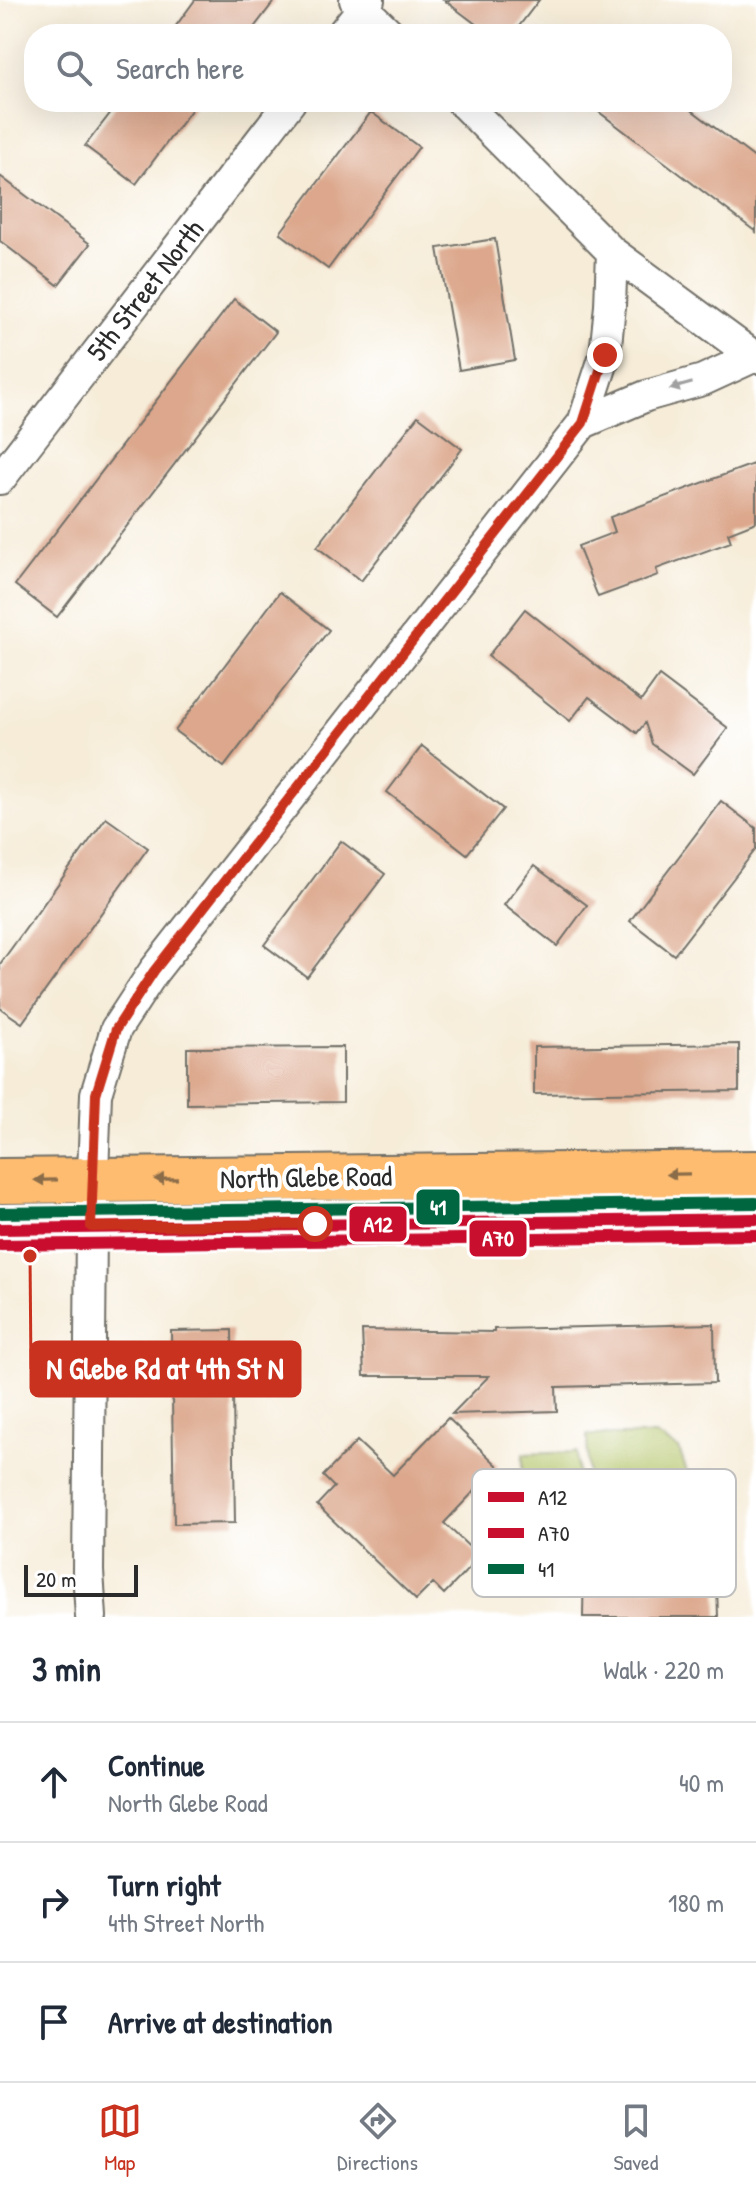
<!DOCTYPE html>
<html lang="en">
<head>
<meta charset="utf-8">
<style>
	body { margin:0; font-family:"Patrick Hand",sans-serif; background:#f2f2f3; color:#1f2937 }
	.scale { position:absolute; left:24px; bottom:20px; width:114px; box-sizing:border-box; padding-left:8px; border:4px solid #2b2b2b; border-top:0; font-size:22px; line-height:28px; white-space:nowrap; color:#2b2b2b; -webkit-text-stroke:6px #fff; paint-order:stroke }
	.stop { position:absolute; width:24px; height:24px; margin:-18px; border:6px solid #c8321e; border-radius:50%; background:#fff }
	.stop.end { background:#c8321e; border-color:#fff; box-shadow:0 2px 8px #0008 }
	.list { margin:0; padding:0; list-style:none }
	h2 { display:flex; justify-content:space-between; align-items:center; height:104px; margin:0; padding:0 32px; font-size:34px }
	h2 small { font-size:26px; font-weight:400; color:#747a83 }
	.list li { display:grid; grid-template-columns:52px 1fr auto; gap:24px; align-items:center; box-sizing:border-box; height:120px; padding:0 32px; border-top:2px solid #e0e1e3 }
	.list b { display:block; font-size:30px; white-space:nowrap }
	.list p { margin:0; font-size:26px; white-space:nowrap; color:#747a83 }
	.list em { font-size:26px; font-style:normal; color:#747a83 }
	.icon { flex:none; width:44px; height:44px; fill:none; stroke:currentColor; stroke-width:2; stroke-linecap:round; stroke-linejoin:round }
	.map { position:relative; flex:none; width:756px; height:1617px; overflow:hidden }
	.search { position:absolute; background:#fff; box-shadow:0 8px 32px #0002; left:24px; right:24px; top:24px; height:88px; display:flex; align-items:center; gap:20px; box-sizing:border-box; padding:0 28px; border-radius:32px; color:#747a83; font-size:30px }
	.sheet { height:464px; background:#fff }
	nav { display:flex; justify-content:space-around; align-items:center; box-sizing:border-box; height:112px; border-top:2px solid #e0e1e3; background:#fff; font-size:22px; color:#747a83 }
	nav a { display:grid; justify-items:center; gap:4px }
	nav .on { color:#c8321e }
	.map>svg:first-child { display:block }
	.green { fill:#b1c265; stroke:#6e7648; stroke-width:2 }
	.building { fill:#dca78c }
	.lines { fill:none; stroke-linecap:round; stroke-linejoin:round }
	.minor-casing { stroke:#726f68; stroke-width:34 }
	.primary-casing { stroke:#726f68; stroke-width:48 }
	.minor { stroke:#fff; stroke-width:30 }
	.primary { stroke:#fdbc6f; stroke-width:44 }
	.bus-1-casing { stroke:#fff; stroke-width:18 }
	.bus-2-casing { stroke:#fff; stroke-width:18 }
	.bus-3-casing { stroke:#fff; stroke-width:18 }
	.bus-1 { stroke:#c8102e; stroke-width:12 }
	.bus-2 { stroke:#c8102e; stroke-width:12 }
	.bus-3 { stroke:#006641; stroke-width:12 }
	.oneway { fill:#a0a0a0 }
	.oneway2 { fill:#8a6c4a }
	.route { stroke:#c8321e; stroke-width:10 }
	.labels { text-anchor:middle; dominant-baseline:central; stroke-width:8; stroke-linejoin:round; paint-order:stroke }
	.street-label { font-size:28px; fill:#2b2b2b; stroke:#fff }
	.key { fill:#fff; stroke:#bfbfbf; stroke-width:2 }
	.key-label { font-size:22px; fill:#2b2b2b }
	.leader { fill:none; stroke:#c8321e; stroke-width:3 }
	.callout-dot { fill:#c8321e; stroke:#fff; stroke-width:3 }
	.callout { fill:#c8321e; stroke:#c8321e; stroke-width:3 }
	.callout-label { font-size:30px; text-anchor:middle; font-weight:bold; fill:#fff }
	.line-badge { stroke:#fff; stroke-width:3 }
	.badge-label { font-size:22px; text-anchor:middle; font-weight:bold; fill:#fff }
</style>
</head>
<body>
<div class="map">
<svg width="756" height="1617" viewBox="0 0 756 1617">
	<rect width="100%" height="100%" fill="#fff"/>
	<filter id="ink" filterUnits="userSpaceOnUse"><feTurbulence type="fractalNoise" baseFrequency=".0125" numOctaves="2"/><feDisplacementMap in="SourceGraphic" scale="16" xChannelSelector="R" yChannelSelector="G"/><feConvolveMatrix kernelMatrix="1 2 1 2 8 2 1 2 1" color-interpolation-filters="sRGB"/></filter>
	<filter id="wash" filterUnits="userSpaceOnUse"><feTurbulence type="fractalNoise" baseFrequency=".006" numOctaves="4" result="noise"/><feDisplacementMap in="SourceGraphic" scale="32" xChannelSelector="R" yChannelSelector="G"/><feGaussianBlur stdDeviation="1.8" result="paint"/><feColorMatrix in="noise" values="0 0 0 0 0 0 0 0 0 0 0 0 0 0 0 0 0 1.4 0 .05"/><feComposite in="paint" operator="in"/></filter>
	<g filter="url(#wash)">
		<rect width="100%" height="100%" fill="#f6ecd8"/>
		<!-- green -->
		<path class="green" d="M 587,1435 L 655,1435 L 679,1449 L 689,1478 L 685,1518 L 674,1541 L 590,1533 Z
			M 577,1452 L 580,1536 L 522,1542 L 523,1454 Z"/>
		<g id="blocks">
			<!-- building -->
			<path class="building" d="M 195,0 L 275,0 L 249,34 L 170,34 Z
				M 444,0 L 539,0 L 513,34 L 489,34 Z
				M 119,102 L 197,102 L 136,184 L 85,146 Z
				M 586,102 L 681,102 L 756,159 L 756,232 Z
				M 371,112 L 419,147 L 328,269 L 280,233 Z
				M 0,176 L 90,244 L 58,285 L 0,241 Z
				M 495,239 L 515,360 L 459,370 L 438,248 Z
				M 234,299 L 276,332 L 57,617 L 15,585 Z
				M 418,416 L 462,449 L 361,581 L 317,547 Z
				M 756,463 L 756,522 L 728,533 L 731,542 L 656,569 L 658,575 L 598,597 L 578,546 L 615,532 L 610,517 Z
				M 280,592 L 329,630 L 224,767 L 175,731 Z
				M 525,609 L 641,701 L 659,676 L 728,728 L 693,774 L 652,744 L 645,723 L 637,733 L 589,697 L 570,721 L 488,656 Z
				M 422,746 L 503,809 L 467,854 L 387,792 Z
				M 721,801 L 756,828 L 756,849 L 674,955 L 630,921 Z
				M 106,818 L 148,848 L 22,1023 L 0,1008 L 0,964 Z
				M 341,841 L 385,874 L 307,977 L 264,945 Z
				M 534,866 L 587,905 L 557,946 L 504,905 Z
				M 739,1044 L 739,1091 L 534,1094 L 534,1047 Z
				M 343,1047 L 343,1102 L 187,1104 L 187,1048 Z
				M 714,1324 L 715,1383 L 556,1387 L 557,1411 L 452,1414 L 489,1376 L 364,1376 L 362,1330 L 494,1332 L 494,1329 Z
				M 232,1330 L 235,1523 L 174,1524 L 171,1331 Z
				M 448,1418 L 498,1466 L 444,1523 L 480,1557 L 444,1594 L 433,1583 L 416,1600 L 317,1505 L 334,1487 L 323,1476 L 357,1441 L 393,1475 Z
				M 629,1562 L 630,1588 L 717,1586 L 718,1617 L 583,1617 L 584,1563 Z"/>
		</g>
	</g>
	<g filter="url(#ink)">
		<use href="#blocks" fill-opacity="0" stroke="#726f68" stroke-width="2"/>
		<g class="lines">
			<!-- minor casing -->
			<g class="minor-casing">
				<path id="minor" d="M 355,0 L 390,34
					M 342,34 L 369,0
					M 462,102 L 612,252 L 756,358
					M 583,423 L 646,396 L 703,380 L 753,357
					M 0,479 L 290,102
					M 91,1617 L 88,1571 L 91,1227 L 96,1094 L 116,1029 L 154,971 L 583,423 L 605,355 L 610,306 L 612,252"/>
			</g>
			<!-- primary casing -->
			<g class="primary-casing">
				<path id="primary" d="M 0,1181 L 756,1173
					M 0,1229 L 756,1219"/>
			</g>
			<!-- minor -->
			<use href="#minor" class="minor"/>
			<!-- primary -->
			<use href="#primary" class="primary"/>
			<!-- bus-1 casing -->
			<g class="bus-1-casing">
				<path id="bus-1" d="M 0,1229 L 756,1219"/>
			</g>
			<!-- bus-2 casing -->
			<g class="bus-2-casing">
				<path id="bus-2" d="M 0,1245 L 756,1235"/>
			</g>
			<!-- bus-3 casing -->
			<g class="bus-3-casing">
				<path id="bus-3" d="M 0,1213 L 756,1203"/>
			</g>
			<!-- bus-1 -->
			<use href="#bus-1" class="bus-1"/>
			<!-- bus-2 -->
			<use href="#bus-2" class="bus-2"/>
			<!-- bus-3 -->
			<use href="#bus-3" class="bus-3"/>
		</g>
		<!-- one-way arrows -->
		<defs><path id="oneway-solid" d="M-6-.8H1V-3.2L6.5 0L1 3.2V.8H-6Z" transform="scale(2)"/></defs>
		<use class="oneway" href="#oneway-solid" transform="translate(681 386) rotate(164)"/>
		<g class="oneway2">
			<use href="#oneway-solid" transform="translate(678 1174) rotate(179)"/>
			<use href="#oneway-solid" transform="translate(166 1179) rotate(179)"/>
			<use href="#oneway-solid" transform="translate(46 1180) rotate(179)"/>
		</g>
	</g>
	<g class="lines" filter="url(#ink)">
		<!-- route -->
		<path class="route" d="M 315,1224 L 91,1227 L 96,1094 L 116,1029 L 154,971 L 583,423 L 605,355"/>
	</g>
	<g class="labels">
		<!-- street labels -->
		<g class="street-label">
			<text transform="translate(145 290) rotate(-52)">5th Street North</text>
			<text transform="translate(306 1177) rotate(-1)">North Glebe Road</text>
		</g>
	</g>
	<!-- legend -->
	<rect x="472" y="1469" width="264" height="128" rx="12" class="key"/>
	<rect x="488" y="1492" width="36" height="10" fill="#c8102e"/>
	<rect x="488" y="1528" width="36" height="10" fill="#c8102e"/>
	<rect x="488" y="1564" width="36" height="10" fill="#006641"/>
	<g class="key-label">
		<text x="538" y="1505">A12</text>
		<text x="538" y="1541">A70</text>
		<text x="538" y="1577">41</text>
	</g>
	<!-- callouts -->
	<path class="leader" d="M30 1256L31 1369"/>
	<circle class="callout-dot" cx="30" cy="1256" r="8"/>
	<rect class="callout" x="31" y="1342" width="269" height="54" rx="8"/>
	<g class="callout-label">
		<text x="165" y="1379">N Glebe Rd at 4th St N</text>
	</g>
	<g class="line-badge">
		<rect x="415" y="1188" width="46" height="38" rx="8" fill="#006641"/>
		<rect x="348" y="1205" width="60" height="38" rx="8" fill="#c8102e"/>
		<rect x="468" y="1219" width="60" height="39" rx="8" fill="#c8102e"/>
	</g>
	<g class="badge-label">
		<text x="438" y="1215">41</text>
		<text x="378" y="1232">A12</text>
		<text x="498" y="1246">A70</text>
	</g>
</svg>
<div class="scale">20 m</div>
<div class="stop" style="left:315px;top:1224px"></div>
<div class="stop end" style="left:605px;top:355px"></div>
<div class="search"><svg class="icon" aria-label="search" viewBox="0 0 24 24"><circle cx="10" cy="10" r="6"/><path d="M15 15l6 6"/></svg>Search here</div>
</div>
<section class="sheet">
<h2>3 min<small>Walk · 220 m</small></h2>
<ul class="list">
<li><svg class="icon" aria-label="ahead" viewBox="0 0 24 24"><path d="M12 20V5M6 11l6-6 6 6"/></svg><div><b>Continue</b><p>North Glebe Road</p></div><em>40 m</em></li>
<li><svg class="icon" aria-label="right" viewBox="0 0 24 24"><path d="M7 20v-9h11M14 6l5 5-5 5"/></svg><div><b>Turn right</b><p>4th Street North</p></div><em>180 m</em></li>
<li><svg class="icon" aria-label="arrive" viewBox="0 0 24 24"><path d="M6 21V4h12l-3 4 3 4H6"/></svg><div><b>Arrive at destination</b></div></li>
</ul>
</section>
<nav>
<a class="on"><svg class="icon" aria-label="map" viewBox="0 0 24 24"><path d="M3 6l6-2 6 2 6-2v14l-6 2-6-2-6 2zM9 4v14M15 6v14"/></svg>Map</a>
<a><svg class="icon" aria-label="directions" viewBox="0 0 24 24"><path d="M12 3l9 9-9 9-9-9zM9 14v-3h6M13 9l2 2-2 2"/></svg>Directions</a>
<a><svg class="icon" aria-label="saved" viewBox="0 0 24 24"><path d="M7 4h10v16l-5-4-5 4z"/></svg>Saved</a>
</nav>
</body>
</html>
